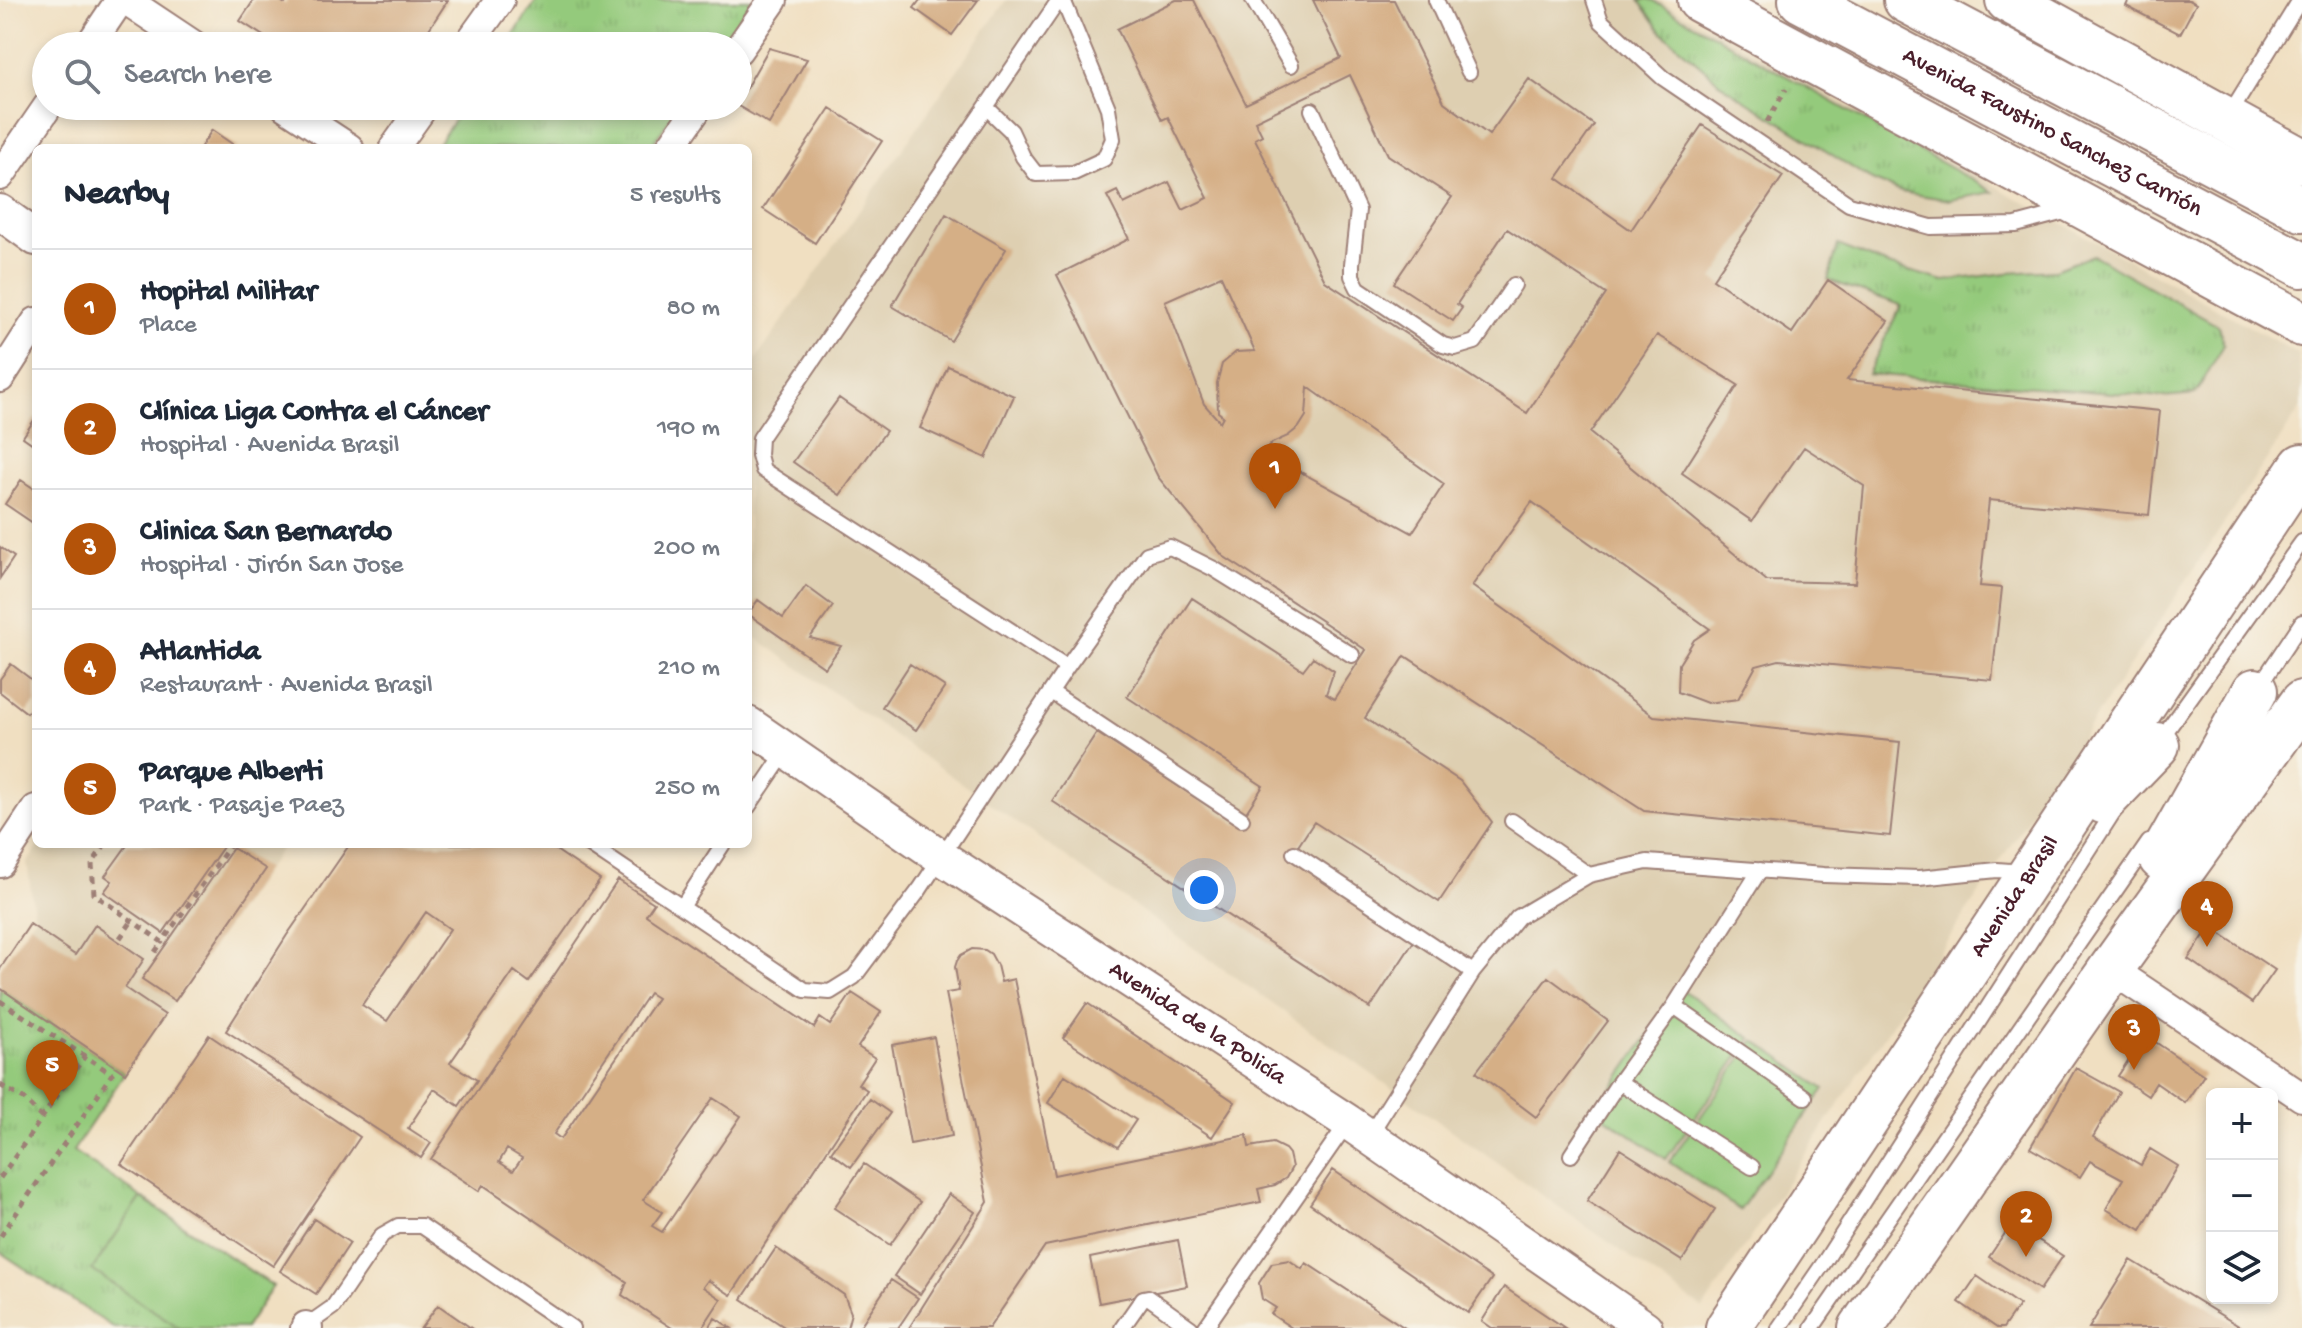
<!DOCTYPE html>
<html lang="en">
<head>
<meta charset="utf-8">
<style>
	body { margin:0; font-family:"Gochi Hand",sans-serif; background:#f6f6f7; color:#1f2937 }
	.controls { position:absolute; right:24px; bottom:24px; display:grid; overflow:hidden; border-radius:12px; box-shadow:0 4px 12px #0003 }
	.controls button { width:72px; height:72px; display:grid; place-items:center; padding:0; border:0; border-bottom:2px solid #e0e1e3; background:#fff; color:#1f2937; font:40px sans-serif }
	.you { position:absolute; left:1204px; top:890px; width:28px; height:28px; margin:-20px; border:6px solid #fff; border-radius:50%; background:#1a73e8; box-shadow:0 0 0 12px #1a73e833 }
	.badge { display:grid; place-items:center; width:52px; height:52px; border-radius:50%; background:#b45309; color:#fff; font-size:26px; font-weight:700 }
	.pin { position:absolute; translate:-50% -66px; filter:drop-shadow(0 2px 4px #0008) }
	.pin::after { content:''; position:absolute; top:42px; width:28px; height:24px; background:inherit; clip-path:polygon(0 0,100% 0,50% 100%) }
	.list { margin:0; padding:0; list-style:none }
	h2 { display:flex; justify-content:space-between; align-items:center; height:104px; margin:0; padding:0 32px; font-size:34px }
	h2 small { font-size:26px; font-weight:400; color:#747a83 }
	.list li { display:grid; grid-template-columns:52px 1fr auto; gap:24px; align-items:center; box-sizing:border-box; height:120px; padding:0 32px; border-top:2px solid #e0e1e3 }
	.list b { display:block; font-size:30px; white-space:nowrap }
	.list p { margin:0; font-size:26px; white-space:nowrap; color:#747a83 }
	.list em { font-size:26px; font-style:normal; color:#747a83 }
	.icon { flex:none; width:44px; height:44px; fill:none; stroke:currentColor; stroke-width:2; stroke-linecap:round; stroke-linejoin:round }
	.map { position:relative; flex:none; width:2302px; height:1328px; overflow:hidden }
	.search { position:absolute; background:#fff; box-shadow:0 4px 12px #0003; left:32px; top:32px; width:720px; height:88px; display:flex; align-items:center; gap:20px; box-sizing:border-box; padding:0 28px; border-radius:44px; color:#747a83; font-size:30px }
	.panel { position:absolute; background:#fff; box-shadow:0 4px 12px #0003; left:32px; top:144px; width:720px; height:704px; border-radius:12px }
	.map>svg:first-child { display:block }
	.built { fill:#decfb1 }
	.grass { fill:url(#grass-tufts); stroke:#6f7454; stroke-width:2 }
	.garden { fill:#94ca7c; stroke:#6f7454; stroke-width:2 }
	.building { fill:#d5af86; fill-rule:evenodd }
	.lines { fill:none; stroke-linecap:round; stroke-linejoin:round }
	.service-casing { stroke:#9d7f76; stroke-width:18 }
	.minor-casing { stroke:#9d7f76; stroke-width:32 }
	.tertiary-casing { stroke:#9d7f76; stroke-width:38 }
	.primary-casing { stroke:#9d7f76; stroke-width:48 }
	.path { stroke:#9d7f76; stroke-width:5; stroke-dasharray:6 6; stroke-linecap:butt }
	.service { stroke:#fff; stroke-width:14 }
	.minor { stroke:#fff; stroke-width:28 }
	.tertiary { stroke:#fff; stroke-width:34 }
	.primary { stroke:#fff; stroke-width:44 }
	.labels { text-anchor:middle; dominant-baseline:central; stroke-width:6; stroke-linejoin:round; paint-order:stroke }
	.street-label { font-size:24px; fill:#4a1f2b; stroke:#f7f3e8 }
</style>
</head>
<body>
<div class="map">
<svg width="2302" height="1328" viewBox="0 0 2302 1328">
	<defs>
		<pattern id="grass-tufts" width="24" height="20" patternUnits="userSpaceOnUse" patternTransform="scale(2)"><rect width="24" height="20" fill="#94ca7c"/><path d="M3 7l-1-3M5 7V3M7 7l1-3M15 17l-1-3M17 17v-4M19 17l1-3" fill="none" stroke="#81ad6b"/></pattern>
	</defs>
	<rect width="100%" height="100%" fill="#f7f3e8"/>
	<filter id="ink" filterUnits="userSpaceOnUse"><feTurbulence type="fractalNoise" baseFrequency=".0125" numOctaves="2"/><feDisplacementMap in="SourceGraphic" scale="16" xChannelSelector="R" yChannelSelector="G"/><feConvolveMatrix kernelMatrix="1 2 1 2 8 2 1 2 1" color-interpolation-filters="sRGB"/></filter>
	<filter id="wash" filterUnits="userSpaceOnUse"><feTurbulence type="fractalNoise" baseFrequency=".006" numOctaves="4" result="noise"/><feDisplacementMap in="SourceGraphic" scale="32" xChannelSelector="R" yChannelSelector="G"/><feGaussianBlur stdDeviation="1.8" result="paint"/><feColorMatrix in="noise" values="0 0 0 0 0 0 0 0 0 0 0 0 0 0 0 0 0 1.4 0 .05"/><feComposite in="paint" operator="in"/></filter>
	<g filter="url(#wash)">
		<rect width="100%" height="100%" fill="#f0dfc1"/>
		<!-- built -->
		<path class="built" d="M 1006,0 L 1659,0 L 2297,353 L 2302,385 L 2302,406 L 1703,1309 L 748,632 L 748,371 Z
			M 40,844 L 284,844 L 125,1073 L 0,988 L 0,969 L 35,918 L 27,863 Z"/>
		<!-- grass -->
		<path class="grass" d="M 537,0 L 752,0 L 720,46 L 506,46 Z
			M 1639,0 L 1651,0 L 1993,192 L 1950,200 L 1901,192 L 1872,180 L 1726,88 L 1661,31 Z
			M 464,106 L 679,106 L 650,148 L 435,148 Z
			M 1838,245 L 1888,265 L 1944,281 L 2007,273 L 2055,270 L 2093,255 L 2218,326 L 2224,345 L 2195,394 L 2163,397 L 1868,374 L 1901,305 L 1828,280 Z
			M 0,988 L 125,1073 L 73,1151 L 273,1286 L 245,1328 L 114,1328 L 0,1252 Z"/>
		<!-- garden -->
		<path class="garden" d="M 1681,989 L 1751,1038 L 1666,1159 L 1596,1111 Z
			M 1754,1040 L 1824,1089 L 1740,1210 L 1669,1162 Z
			M 141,1198 L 273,1286 L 245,1328 L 180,1328 L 92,1270 Z"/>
		<g id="blocks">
			<!-- building -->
			<path class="building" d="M 254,0 L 279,0 L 285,4 L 288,0 L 448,0 L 418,46 L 279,46 L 240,21 Z
				M 920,0 L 978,0 L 952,35 L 914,8 Z
				M 1176,0 L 1194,0 L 1246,104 L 1341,58 L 1313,0 L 1394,0 L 1444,102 L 1489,135 L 1529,79 L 1594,125 L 1557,178 L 1631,230 L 1702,125 L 1783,176 L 1713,279 L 1792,333 L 1828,280 L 1888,321 L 1847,380 L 2160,411 L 2149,515 L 1989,500 L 1980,586 L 2002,588 L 1992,680 L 1779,660 L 1756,666 L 1738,699 L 1707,703 L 1678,692 L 1679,664 L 1694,640 L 1710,629 L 1532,502 L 1472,586 L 1654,716 L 1900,742 L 1890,836 L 1644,811 L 1405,656 L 1365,718 L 1460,781 L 1492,822 L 1439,902 L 1314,822 L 1291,857 L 1416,938 L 1370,1008 L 1052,801 L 1097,733 L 1238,825 L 1263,786 L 1127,697 L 1192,598 L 1303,670 L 1313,657 L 1334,671 L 1326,694 L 1334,699 L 1366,650 L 1223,556 L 1158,477 L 1057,275 L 1129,239 L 1107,196 L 1117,191 L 1124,204 L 1169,182 L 1183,210 L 1208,198 L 1168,117 L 1162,120 L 1117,29 ZM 1350,75 L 1388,155 L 1452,197 L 1394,283 L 1453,321 L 1462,308 L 1457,304 L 1507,229 L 1606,294 L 1527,413 L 1325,281 L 1255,139 L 1262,135 L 1255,121 ZM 1221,276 L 1255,351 L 1236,352 L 1222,364 L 1217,383 L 1218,412 L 1223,416 L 1220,422 L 1204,404 L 1165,301 ZM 1657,335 L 1738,385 L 1682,473 L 1752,521 L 1804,447 L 1864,486 L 1855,583 L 1767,581 L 1590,433 ZM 1308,387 L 1444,484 L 1412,533 L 1264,452 L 1272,443 L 1288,436 L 1299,427 L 1306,416 Z
				M 2129,0 L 2189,0 L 2196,4 L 2180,34 L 2126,6 Z
				M 769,48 L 807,59 L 769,124 L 738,106 L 738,102 Z
				M 830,108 L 882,141 L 815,243 L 763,209 Z
				M 212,130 L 238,148 L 200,148 Z
				M 946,214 L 1006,249 L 951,341 L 892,306 Z
				M 948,366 L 1014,396 L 986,458 L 920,428 Z
				M 839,398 L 886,431 L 840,495 L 793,462 Z
				M 36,417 L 36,446 L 23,437 Z
				M 21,480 L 36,490 L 36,525 L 5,504 Z
				M 0,547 L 14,557 L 0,578 Z
				M 806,586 L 833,606 L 810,638 L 841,646 L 825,668 L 748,614 L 758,600 L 783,618 Z
				M 11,664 L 36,683 L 36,702 L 27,713 L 0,692 L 0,679 Z
				M 910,664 L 945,687 L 916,730 L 882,707 Z
				M 128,844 L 225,844 L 163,933 L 104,892 L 112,881 L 105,876 Z
				M 350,844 L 547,844 L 600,880 L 529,982 L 514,971 L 450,1063 L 477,1080 L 459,1106 L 434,1089 L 408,1128 L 431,1143 L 421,1158 L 226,1031 L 287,935 ZM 426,912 L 450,929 L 387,1021 L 362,1005 Z
				M 233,848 L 266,869 L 175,1001 L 142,979 Z
				M 618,880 L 654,903 L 646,915 L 814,1028 L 820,1018 L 830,1025 L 852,993 L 881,1012 L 858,1047 L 875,1058 L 858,1084 L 867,1090 L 731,1295 L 708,1280 L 703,1287 L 721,1299 L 702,1328 L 672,1328 L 622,1295 L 627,1282 L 483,1185 L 479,1191 L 431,1159 ZM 649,993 L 657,998 L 561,1139 L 554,1134 ZM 713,1098 L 741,1116 L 662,1232 L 652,1226 L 662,1212 L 643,1200 ZM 507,1149 L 522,1158 L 513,1171 L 499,1162 Z
				M 30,924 L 75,955 L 95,925 L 144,959 L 125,988 L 165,1015 L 125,1073 L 0,988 L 0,969 Z
				M 2210,927 L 2275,970 L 2252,1003 L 2188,959 Z
				M 972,949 L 985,950 L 991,954 L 997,965 L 1001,982 L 1014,979 L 1054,1175 L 1247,1135 L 1249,1147 L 1273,1143 L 1285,1149 L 1289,1154 L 1292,1167 L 1286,1178 L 1275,1185 L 1258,1189 L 1261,1202 L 1045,1246 L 989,1328 L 909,1328 L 988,1202 L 946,993 L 959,991 L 955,967 L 957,961 L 961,955 Z
				M 1548,977 L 1608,1021 L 1536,1117 L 1476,1072 Z
				M 1087,1003 L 1235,1102 L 1212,1137 L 1063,1038 Z
				M 209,1035 L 360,1137 L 273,1266 L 121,1164 Z
				M 2145,1035 L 2204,1075 L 2185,1103 L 2156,1083 L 2148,1096 L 2118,1076 Z
				M 934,1037 L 952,1136 L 910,1144 L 892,1045 Z
				M 2076,1068 L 2119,1092 L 2093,1137 L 2141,1165 L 2150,1149 L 2178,1166 L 2141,1230 L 2106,1209 L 2123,1179 L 2090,1161 L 2080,1177 L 2030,1148 Z
				M 1065,1075 L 1136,1120 L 1118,1147 L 1048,1103 Z
				M 870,1099 L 890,1113 L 851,1167 L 831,1152 Z
				M 1620,1149 L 1715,1209 L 1682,1261 L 1587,1201 Z
				M 864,1164 L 920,1202 L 890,1245 L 834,1208 Z
				M 1333,1170 L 1492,1278 L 1468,1313 L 1310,1204 Z
				M 949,1194 L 975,1212 L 920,1294 L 894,1276 Z
				M 314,1219 L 350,1243 L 316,1294 L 280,1271 Z
				M 2012,1223 L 2063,1256 L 2040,1290 L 1989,1257 Z
				M 1178,1240 L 1187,1286 L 1099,1303 L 1090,1258 Z
				M 776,1248 L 844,1295 L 851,1313 L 847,1328 L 786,1328 L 742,1299 Z
				M 1289,1260 L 1302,1269 L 1306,1263 L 1405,1328 L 1292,1328 L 1271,1314 L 1276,1308 L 1262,1299 L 1259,1283 L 1272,1263 Z
				M 2131,1260 L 2242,1328 L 2089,1328 Z
				M 1977,1276 L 2019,1305 L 2003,1328 L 1997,1328 L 1959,1302 Z
				M 891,1280 L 918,1298 L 898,1328 L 859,1328 Z
				M 1504,1287 L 1565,1328 L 1492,1328 L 1482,1321 Z
				M 438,1305 L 471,1328 L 421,1328 Z
				M 715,1318 L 731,1328 L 709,1328 Z"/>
		</g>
	</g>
	<g filter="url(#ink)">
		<use href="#blocks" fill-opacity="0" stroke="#9d7f76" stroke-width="2"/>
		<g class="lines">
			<!-- service casing -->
			<g class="service-casing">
				<path id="service" d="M 1059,0 L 760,438 L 759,455 L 763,470 L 1067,667
					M 1253,0 L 1291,65
					M 1436,0 L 1469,72
					M 1594,0 L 1601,21 L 1663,78 L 1849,204 L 1931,227 L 2016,225 L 2068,211
					M 986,107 L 1011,131 L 1023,157 L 1036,174 L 1074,173 L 1104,159 L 1113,139 L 1108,108 L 1063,0
					M 1312,110 L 1358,210 L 1352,264 L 1352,276 L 1358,288 L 1443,345 L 1455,348 L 1475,342 L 1514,285
					M 2229,115 L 2300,0
					M 2258,688 L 2302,622
					M 1051,692 L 1242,819
					M 2160,740 L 2302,542
					M 748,807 L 786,751
					M 1512,821 L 1589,875 L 1647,862 L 1824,875 L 1919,878 L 1997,870 L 2024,872
					M 588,844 L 805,990 L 830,992 L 854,977 L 920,889 L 1067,667 L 1147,554 L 1170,547 L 1214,569 L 1352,655
					M 1294,853 L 1473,972
					M 682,907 L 723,844
					M 1674,1006 L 1805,1097
					M 1619,1082 L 1752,1167
					M 1369,1136 L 1473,972 L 1518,917 L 1589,875
					M 1571,1155 L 1619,1082 L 1674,1006 L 1760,870
					M 306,1326 L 333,1307 L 382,1235 L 398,1226 L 422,1226 L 572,1328
					M 1122,1328 L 1143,1298 L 1148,1297 L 1191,1328
					M 1205,1328 L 1348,1122
					M 1779,1328 L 1823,1264 L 2116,808
					M 1812,1328 L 2149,842"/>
			</g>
			<!-- minor casing -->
			<g class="minor-casing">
				<path id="minor" d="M 126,0 L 195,46
					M 89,46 L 120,0
					M 467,46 L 500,0
					M 738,50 L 773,0
					M 285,106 L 349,148
					M 394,148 L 424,106
					M 670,148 L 699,106
					M 0,176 L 48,106
					M 0,378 L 36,322
					M 0,863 L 36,809
					M 2111,969 L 2302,1097
					M 305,1328 L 306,1326 L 308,1328"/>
			</g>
			<!-- tertiary casing -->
			<g class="tertiary-casing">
				<g id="tertiary">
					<path d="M 0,212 L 36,238"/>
					<path id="s1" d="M 748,724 L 941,857 L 1348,1122 L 1645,1328"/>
				</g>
			</g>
			<!-- primary casing -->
			<g class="primary-casing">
				<g id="primary">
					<path d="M 1700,0 L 2302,324"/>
					<path id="s2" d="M 1801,0 L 2302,265"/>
					<path d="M 1906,0 L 2302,209"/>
					<path d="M 2008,0 L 2302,161"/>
					<path d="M 2103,801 L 2157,745"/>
					<path d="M 2161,858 L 2255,691"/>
					<path id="s3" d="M 1728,1328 L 2302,466"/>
					<path d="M 1861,1328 L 2111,969 L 2302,703"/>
				</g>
			</g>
			<!-- path -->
			<path class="path" d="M 1767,122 L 1786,89
				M 105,844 L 92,864 L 94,894 L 162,942 L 231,844
				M 120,938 L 132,921
				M 155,952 L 162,942
				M 0,1001 L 112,1074 L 0,1237
				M 0,1085 L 24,1099 L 42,1118
				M 0,1178 L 85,1056"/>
			<!-- service -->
			<use href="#service" class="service"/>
			<!-- minor -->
			<use href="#minor" class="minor"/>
			<!-- tertiary -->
			<use href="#tertiary" class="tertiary"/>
			<!-- primary -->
			<use href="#primary" class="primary"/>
		</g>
	</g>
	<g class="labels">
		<!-- street labels -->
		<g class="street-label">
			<text stroke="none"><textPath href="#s2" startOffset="284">Avenida Faustino Sanchez Carrión</textPath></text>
			<text stroke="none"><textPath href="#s3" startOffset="518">Avenida Brasil</textPath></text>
			<text stroke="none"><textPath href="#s1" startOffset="540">Avenida de la Policía</textPath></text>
		</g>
	</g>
</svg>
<div class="controls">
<button>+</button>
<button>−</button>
<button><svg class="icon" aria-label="layers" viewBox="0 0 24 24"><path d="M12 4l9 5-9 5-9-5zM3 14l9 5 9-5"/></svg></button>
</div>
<div class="you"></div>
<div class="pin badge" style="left:1275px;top:509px">1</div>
<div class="pin badge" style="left:2026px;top:1257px">2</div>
<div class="pin badge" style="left:2134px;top:1070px">3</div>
<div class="pin badge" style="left:2207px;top:947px">4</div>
<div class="pin badge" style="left:52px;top:1106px">5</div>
<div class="search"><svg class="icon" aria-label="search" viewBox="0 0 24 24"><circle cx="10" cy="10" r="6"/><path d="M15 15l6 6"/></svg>Search here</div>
<section class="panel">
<h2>Nearby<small>5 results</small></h2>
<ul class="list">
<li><span class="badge">1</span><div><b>Hopital Militar</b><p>Place</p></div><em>80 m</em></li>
<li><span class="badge">2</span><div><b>Clínica Liga Contra el Cáncer</b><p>Hospital · Avenida Brasil</p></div><em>190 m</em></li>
<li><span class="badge">3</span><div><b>Clinica San Bernardo</b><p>Hospital · Jirón San Jose</p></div><em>200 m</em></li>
<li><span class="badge">4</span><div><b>Atlantida</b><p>Restaurant · Avenida Brasil</p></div><em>210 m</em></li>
<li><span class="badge">5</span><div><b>Parque Alberti</b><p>Park · Pasaje Paez</p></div><em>250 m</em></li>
</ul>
</section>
</div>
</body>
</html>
